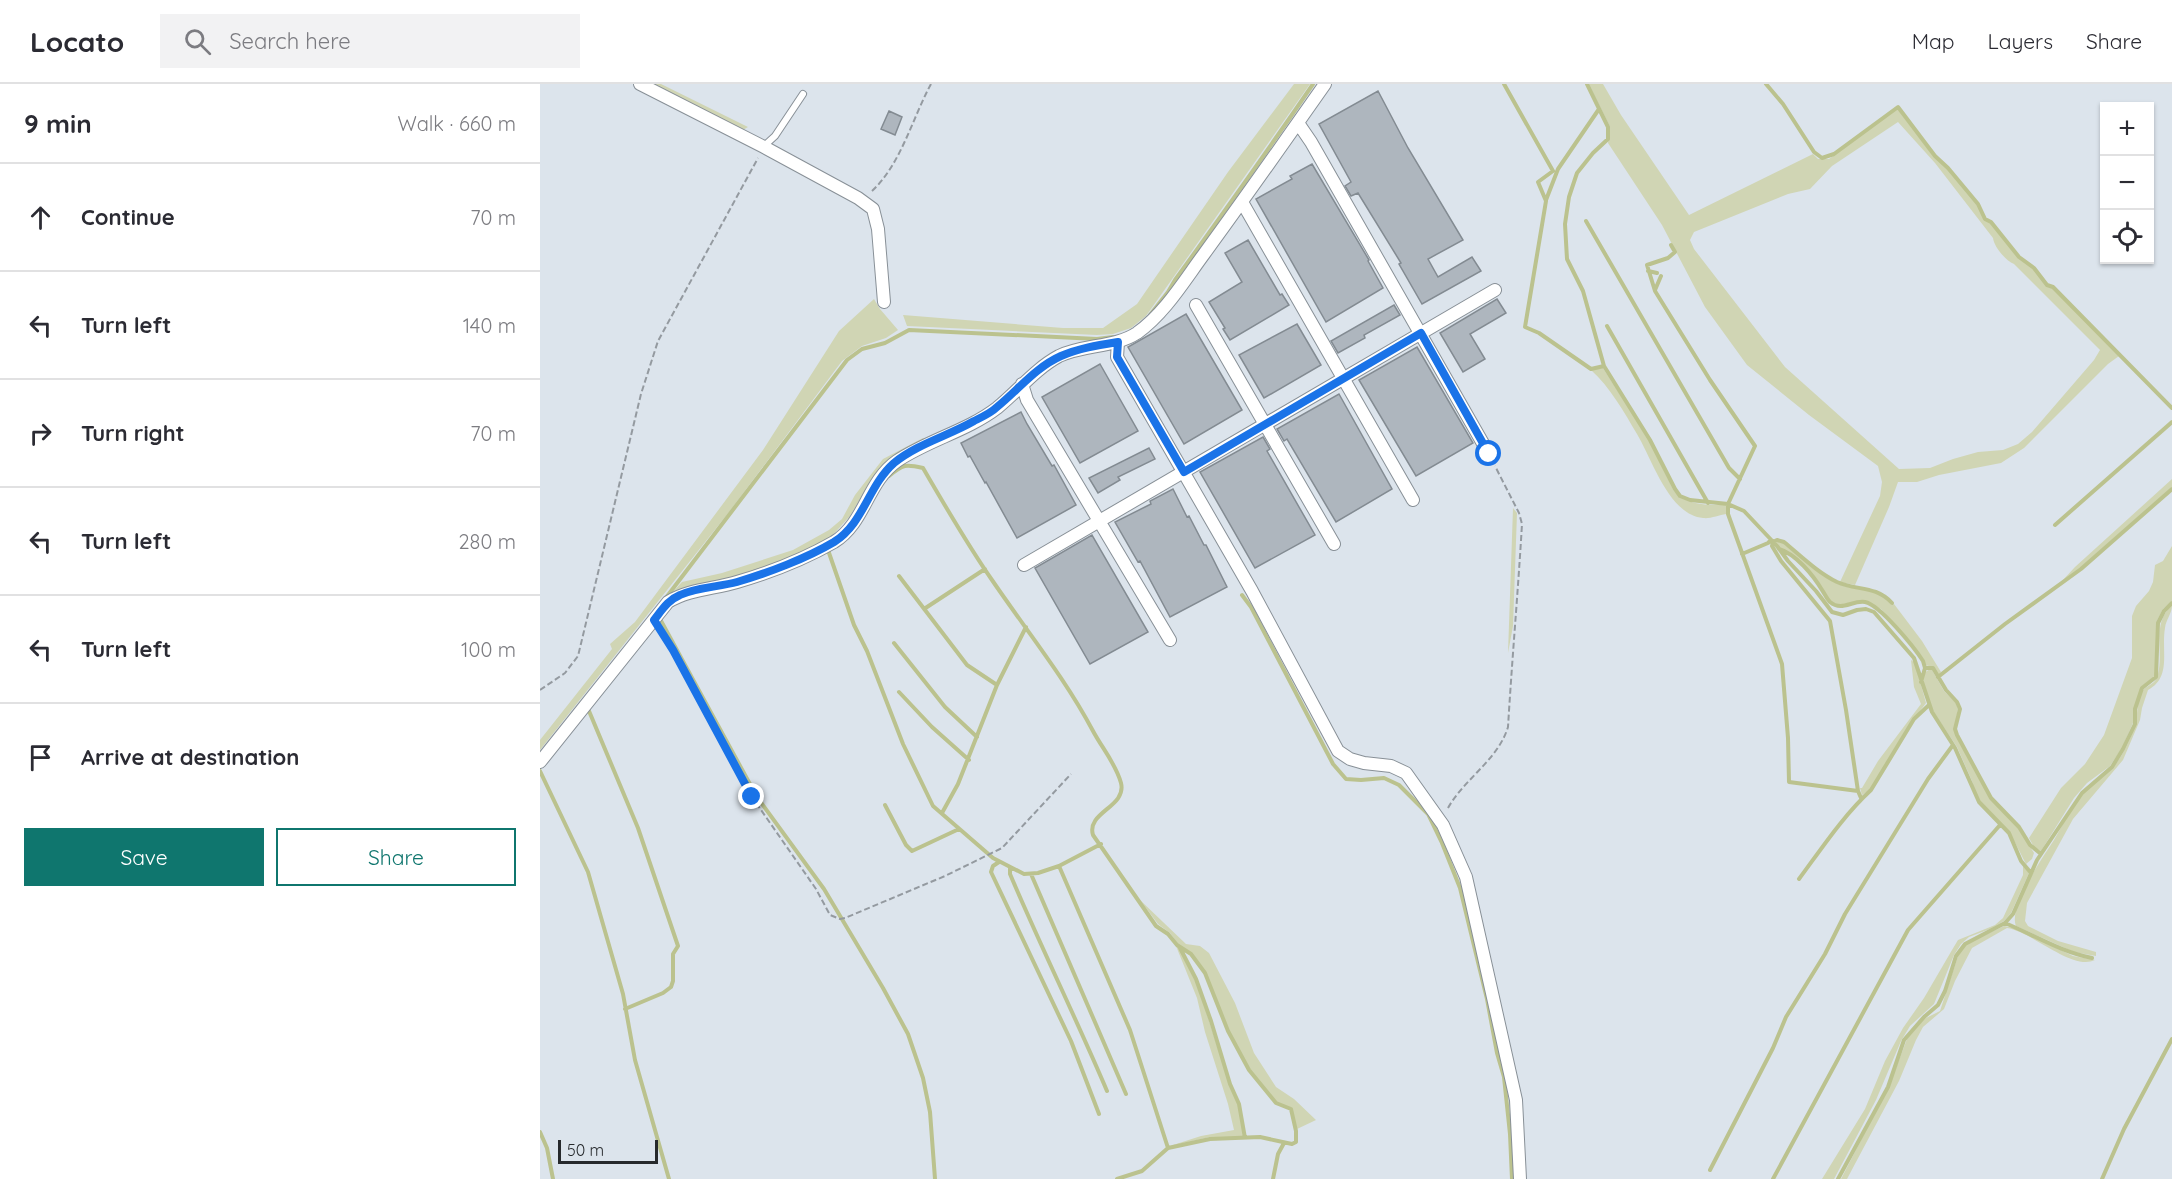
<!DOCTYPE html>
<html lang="en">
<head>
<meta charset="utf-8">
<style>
	body { margin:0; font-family:Quicksand,sans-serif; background:#f2f2f3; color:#2b2b33 }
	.controls { position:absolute; right:18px; top:18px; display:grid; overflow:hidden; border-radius:0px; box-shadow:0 2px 4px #0004 }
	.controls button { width:54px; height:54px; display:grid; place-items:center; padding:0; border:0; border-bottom:2px solid #e1e1e2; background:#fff; color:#2b2b33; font:30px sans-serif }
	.scale { position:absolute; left:18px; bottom:15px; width:100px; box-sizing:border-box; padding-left:6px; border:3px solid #26292c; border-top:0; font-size:16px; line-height:21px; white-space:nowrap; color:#26292c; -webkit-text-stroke:4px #dce4ec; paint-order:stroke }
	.stop { position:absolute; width:18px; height:18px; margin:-14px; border:4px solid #1a73e8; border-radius:50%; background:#fff }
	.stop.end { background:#1a73e8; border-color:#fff; box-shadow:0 2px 6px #0008 }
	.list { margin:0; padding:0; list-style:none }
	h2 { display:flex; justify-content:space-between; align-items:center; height:78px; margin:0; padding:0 24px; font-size:26px }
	h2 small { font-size:20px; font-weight:400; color:#7c7c81 }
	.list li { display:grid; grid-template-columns:39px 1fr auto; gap:18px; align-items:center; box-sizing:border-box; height:108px; padding:0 24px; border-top:2px solid #e1e1e2 }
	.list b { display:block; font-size:22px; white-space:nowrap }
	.list em { font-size:20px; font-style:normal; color:#7c7c81 }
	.actions { display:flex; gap:12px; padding:18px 24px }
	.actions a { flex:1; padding:14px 0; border:2px solid #0f766e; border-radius:0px; text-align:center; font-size:21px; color:#0f766e }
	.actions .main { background:#0f766e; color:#fff }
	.icon { flex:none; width:33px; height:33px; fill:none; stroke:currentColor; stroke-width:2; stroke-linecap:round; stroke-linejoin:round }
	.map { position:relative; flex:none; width:1632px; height:1095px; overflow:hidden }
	header { display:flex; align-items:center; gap:36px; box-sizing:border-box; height:84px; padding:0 30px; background:#fff; border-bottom:2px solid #e1e1e2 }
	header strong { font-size:28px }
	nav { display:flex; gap:33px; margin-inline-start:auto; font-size:21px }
	.search { width:420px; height:54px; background:#f2f2f3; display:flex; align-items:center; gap:15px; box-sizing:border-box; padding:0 21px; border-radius:0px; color:#7c7c81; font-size:22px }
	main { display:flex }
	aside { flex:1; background:#fff }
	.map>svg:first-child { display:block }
	.green { fill:#d0d5b4; fill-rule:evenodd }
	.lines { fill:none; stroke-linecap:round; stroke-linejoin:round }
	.stream { stroke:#bbc28e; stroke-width:4 }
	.building { fill:#aeb6be; stroke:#838b92; stroke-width:1.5 }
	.service-casing { stroke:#889097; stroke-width:8 }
	.minor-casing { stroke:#889097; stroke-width:14 }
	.path { stroke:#949aa0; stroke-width:2; stroke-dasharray:6 3; stroke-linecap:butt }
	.service { stroke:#fff; stroke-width:6 }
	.minor { stroke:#fff; stroke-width:12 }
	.route { stroke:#1a73e8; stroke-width:8 }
</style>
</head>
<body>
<header>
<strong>Locato</strong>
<div class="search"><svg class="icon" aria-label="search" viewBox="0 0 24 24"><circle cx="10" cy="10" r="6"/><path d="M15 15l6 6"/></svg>Search here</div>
<nav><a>Map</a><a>Layers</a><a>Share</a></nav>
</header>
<main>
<aside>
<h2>9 min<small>Walk · 660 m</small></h2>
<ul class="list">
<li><svg class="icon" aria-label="ahead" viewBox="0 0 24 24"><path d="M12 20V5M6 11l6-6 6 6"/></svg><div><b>Continue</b></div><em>70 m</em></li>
<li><svg class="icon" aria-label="left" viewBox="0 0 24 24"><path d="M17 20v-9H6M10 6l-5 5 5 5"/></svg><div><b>Turn left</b></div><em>140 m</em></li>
<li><svg class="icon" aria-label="right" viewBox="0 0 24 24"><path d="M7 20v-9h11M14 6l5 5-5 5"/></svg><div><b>Turn right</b></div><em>70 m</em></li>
<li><svg class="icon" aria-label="left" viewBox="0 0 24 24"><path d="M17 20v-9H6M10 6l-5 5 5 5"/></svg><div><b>Turn left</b></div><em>280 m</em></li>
<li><svg class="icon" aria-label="left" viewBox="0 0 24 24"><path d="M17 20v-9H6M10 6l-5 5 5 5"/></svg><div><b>Turn left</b></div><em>100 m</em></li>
<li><svg class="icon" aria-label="arrive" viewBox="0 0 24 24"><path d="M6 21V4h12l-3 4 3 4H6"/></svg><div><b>Arrive at destination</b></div></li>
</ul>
<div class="actions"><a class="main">Save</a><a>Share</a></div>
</aside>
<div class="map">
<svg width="1632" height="1095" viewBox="0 0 1632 1095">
	<rect width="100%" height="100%" fill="#dce4ec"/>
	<!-- green -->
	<path class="green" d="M 107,0 L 121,0 L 208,43 L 203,46 Z
		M 754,0 L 770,0 L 606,232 L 591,244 L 573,250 L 557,251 L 367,242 L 363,231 L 523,244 L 563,244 L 597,220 L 688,88 Z
		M 1049,0 L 1063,0 L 1081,31 L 1149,131 L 1273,70 L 1278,75 L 1289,75 L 1357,24 L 1394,73 L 1407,84 L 1438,121 L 1445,135 L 1450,139 L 1479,174 L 1493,185 L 1506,200 L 1513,204 L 1579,272 L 1568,280 L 1484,364 L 1461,379 L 1399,391 L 1377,398 L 1358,398 L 1349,423 L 1315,501 L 1300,498 L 1340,412 L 1342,398 L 1338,382 L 1269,331 L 1207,281 L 1165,223 L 1122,141 L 1068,59 L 1070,43 ZM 1358,38 L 1395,79 L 1453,154 C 1454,163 1466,177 1474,180 L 1560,266 L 1554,276 L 1492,348 L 1478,360 L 1463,366 L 1438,368 L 1413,375 L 1390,384 L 1359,385 L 1245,283 L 1154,165 L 1150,156 L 1154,148 L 1248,110 L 1270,105 L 1292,82 Z
		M 334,215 L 340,225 L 358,246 L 346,254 L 322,262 L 302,277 L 189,428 L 0,666 L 0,656 L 72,565 L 70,560 L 95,538 L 223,366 L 299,247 Z
		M 1063,284 L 1109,356 L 1134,407 C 1147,422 1169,421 1187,421 L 1186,430 C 1179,431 1170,435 1163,434 C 1129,431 1112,375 1097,350 C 1084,328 1070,303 1051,286 Z
		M 383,354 L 385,355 L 351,377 L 332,394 L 310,432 L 291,453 L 253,473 L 201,492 L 130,511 L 142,498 L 182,489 L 253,466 L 289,446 L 302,435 L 315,411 L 343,375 Z
		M 1632,395 L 1632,403 L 1541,483 L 1522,497 L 1535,483 Z
		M 973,424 L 977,429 L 973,542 L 968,569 Z
		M 1237,456 L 1243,459 C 1260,473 1277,489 1296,499 C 1318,509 1333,500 1352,521 L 1354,520 L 1382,557 L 1401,588 L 1398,592 L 1393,583 L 1385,581 L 1379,570 L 1341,525 L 1324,517 L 1302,522 L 1291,518 L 1279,500 L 1258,476 L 1245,466 L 1240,464 L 1235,458 Z
		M 1632,462 L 1632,517 L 1623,525 L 1617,537 L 1615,592 L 1601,603 L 1594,624 L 1593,639 L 1582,664 L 1570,682 L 1547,699 L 1534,714 L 1501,767 L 1494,763 L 1489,754 L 1521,704 L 1545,680 L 1564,651 L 1592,574 L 1592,532 L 1596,522 L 1609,507 L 1613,498 L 1615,481 L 1623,477 Z
		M 1632,521 C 1632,530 1626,535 1625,544 C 1621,567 1632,593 1608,606 L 1602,624 L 1600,636 L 1583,676 L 1533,735 L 1487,819 L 1485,837 L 1488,842 L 1518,857 L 1556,868 L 1556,872 L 1534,868 L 1476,842 C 1468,823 1503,773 1514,756 C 1523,741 1531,723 1543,709 C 1552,699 1566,693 1574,682 C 1583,671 1591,655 1595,641 C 1599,631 1595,614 1603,606 C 1609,600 1616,600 1618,590 C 1624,566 1611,540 1632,521 Z
		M 1371,576 L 1375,579 L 1386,619 L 1365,647 L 1330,706 L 1322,711 L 1320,704 L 1322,704 L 1338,677 L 1381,620 L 1374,603 Z
		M 1390,585 L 1392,586 L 1404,607 L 1416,619 L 1418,625 L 1414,646 L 1450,714 L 1479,745 L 1494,769 L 1492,775 L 1486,780 L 1469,747 L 1440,717 L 1435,709 L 1432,697 L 1417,663 L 1393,627 L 1382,598 L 1384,589 Z
		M 1483,782 L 1489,789 L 1471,829 L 1464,837 L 1450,845 L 1429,853 L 1421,860 L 1414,871 L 1394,920 L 1370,942 L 1361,957 L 1336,1016 L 1294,1095 L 1282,1095 L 1325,1025 L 1345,977 L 1363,944 L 1384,914 L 1412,866 L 1418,856 L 1455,841 L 1463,834 L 1483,791 Z
		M 600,816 L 646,860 L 660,862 L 669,869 L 695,919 L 714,969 L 736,1003 L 754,1015 L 776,1036 L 757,1045 L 752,1024 L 736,1018 L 710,985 L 689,947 L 666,889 L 652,870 L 639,861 L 630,849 L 618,840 Z
		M 1464,842 L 1475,844 L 1533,872 L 1555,876 C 1532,887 1493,848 1467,844 L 1432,864 L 1415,897 L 1404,925 L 1383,943 L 1376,956 L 1359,997 L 1307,1095 L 1301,1095 L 1350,1000 L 1367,955 L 1384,935 L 1400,927 L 1418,872 L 1425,861 Z
		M 636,862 L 639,864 L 659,905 L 689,1000 L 697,1015 L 704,1054 L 670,1053 L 630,1062 L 661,1052 L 694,1046 L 688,1020 L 665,948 L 657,914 Z"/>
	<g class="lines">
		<!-- stream -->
		<path class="stream" d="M 964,0 L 1013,87 L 998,98 L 1006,117 L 985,243 L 999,249 L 1051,285 L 1064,282
			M 1047,0 L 1068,43 L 1068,55 L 1053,69 L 1037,89 L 1029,113 L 1025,140 L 1027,175 L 1043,207 L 1064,282 L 1110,356 L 1135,405 L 1140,412 L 1150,416 L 1188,420 L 1204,427 L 1237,462 L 1248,477 L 1276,507 L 1292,528 L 1303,531 L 1317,526 L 1326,525 L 1334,528 L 1374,574 L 1392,628 L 1415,664 L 1439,718 L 1469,749 L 1481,777 L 1491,789
			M 1226,0 L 1243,20 L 1274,68 L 1282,74 L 1294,70 L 1358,23 L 1395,72 L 1408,84 L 1438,120 L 1445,135 L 1451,138 L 1479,173 L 1494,184 L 1507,201 L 1513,203 L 1632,324
			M 1006,116 L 1018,85 L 1059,25
			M 1046,137 L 1189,384 L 1200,395
			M 1131,161 L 1135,168 L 1128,174 L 1107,181 L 1115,207 L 1170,296 L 1215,362 L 1188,420 L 1188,430 L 1242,580 L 1248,654 L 1249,698 L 1318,707
			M 1108,187 L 1117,189
			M 1115,206 L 1121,192
			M 610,231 L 628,208 L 635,196 C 682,131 728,66 773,0
			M 1067,242 L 1168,419
			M 349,392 C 363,380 366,380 383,384 C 405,422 427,460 452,496 C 486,546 525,594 553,647 C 562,664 576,680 581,699 C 587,723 546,728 553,751 L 616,842 L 628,850 L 637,861 L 651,870 L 665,889 L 688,947 L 709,986 L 736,1019 L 751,1025 L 756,1047 L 756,1058 L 752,1060 L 720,1053 L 670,1055 L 628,1064 L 602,1087 L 577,1095
			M 1515,441 L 1632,338
			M 302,458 L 288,466 L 314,541 L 327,567 L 363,660 L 393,722 L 453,774 L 484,790 L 498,789 L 519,782 L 561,760
			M 1239,465 C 1256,470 1273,491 1282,506 C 1285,510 1286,514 1290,518 C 1302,528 1312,516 1325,518 C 1340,521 1374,563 1383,577 L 1385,584 L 1381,598
			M 1202,470 L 1228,459 L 1231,456
			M 359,492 L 427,581 L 457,601
			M 702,511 L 711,523 L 793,680 L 806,695 L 821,696 L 844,694 L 859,701 L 888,730 L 902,759 L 920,804 L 947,915 L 957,969 L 964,993 L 970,1050 L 972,1095
			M 125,515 L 307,276 L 322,265 L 345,259 L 369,246 L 557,255 L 573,253
			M 384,525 L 445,485
			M 120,535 L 217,713 L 284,805 L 343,904 L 368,950 L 383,994 L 390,1028 L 395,1095
			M 354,559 L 405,623 L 437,653
			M 1385,584 L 1393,584 L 1406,606 L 1417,618 L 1420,625 L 1415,645 L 1417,651 L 1451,714 L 1479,743 L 1490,761 L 1501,770
			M 1398,593 L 1465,540 L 1541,485 L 1632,405
			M 359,608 L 392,643 L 429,676
			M 49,627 L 98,744 L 138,862 L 133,870 L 133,897 L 131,903 L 123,909 L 85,925
			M 0,687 L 48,788 L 83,910 L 95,976 L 129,1095
			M 1321,714 L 1318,707 L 1306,626 L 1290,537 L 1241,477 L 1232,462 L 1233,458 L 1237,456 L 1244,458 C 1261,472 1277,488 1297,498 C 1317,507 1335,501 1352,519
			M 345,721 L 366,761 L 372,767 L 419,745
			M 402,729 L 418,700 L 457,601 L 486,543
			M 459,778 L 453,782 L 451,788 L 531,957 L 559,1030
			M 519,782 L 590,946 L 628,1064
			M 470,783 L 470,790 C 501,863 536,934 567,1007
			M 491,790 L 586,1010
			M 1259,795 C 1282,764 1303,732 1331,706 L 1374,635 L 1389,621
			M 1465,839 C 1494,851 1521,868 1552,874
			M 640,864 L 656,895 L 671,937 L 690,1000 L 699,1020 L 705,1054
			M 0,1048 L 7,1064 L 13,1095
			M 1170,1086 L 1233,964 L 1246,933 L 1285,870 L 1305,830 L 1388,695 L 1413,661
			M 733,1095 L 738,1070 L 744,1059
			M 1233,1095 L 1368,846 L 1460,741
			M 1298,1095 L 1348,1003 L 1364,956 L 1384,933 L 1398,921 L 1405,907 L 1416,872 L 1425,860 L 1465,839 L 1473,830 L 1497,776 L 1542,709 L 1572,683 L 1583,665 L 1595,640 L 1595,625 L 1602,604 L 1616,593 L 1618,539 L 1624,527 L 1632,519
			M 1562,1095 L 1584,1045 L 1632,955"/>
	</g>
	<!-- building -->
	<path class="building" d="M 838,7 L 868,64 L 923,156 L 888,175 L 898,193 L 932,173 L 941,187 L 882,220 L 859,180 L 861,179 L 818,109 L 811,112 L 805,102 L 811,98 L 779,40 Z
		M 349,27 L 362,33 L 355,51 L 341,45 Z
		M 772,80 L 829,176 L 828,177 L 843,204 L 786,238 L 716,115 L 752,95 L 750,92 Z
		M 708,156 L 740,211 L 742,210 L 749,221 L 690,256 L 683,245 L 685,244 L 669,218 L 702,198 L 685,169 Z
		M 957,215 L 966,229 L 930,250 L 945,275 L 923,288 L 900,249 Z
		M 854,221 L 860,231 L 824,251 L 825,254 L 798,269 L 791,257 Z
		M 646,230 L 702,326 L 644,360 L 588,263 Z
		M 757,240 L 781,281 L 724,314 L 699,271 Z
		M 877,263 L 933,359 L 876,392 L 819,296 Z
		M 560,280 L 598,347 L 540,379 L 502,313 Z
		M 799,310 L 852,405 L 796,438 L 747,355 L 744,357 L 737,345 Z
		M 481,328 L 487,340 L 512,382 L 514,381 L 536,421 L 477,454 L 446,398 L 445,399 L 430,372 L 428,373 L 421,359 Z
		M 723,353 L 730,365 L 727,367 L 775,451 L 715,484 L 660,388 Z
		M 609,364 L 615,375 L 578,393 L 580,396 L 558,409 L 549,394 Z
		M 633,405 L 647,433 L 649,432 L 664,461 L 666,461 L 687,503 L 630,533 L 600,477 L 598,478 L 575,438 L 611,420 L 610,417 Z
		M 552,451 L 608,548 L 550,580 L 495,484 Z"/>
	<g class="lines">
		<!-- service casing -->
		<g class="service-casing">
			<path id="service" d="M 224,62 L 235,52 L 263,10"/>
		</g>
		<!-- minor casing -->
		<g class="minor-casing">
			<path id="minor" d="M 100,0 L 224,63 L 318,114 L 333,125 L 338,145 L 344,218
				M 758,39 L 771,58 L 949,370
				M 702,118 L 873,416
				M 656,221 L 794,460
				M 578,258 L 577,273 L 712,507 L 798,667 L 810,675 L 824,679 L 851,682 L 866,689 L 903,741 L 926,793 L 976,1016 L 980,1095
				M 482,300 L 487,316 L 630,556
				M 484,481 L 955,206
				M 0,678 L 128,518 C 149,505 174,505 197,498 C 228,489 266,474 294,458 C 325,439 327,398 357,377 C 388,356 427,347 457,324 C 478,307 495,285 519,272 C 544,260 574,264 597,249 C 625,229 644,197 664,170 C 705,114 745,57 785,0"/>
		</g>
		<!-- path -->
		<path class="path" d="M 332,107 C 361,80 372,35 391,0
			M 120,546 L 212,713 L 276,805 L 290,831 L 300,835 L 305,834 L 405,792 L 462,764 L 531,690
			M 0,606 L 25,589 L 38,572 L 101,310 L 118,257 L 218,74
			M 908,724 C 924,695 958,676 968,643 C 972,576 978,508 982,440 L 979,429 L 955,382"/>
		<!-- service -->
		<use href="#service" class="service"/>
		<!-- minor -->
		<use href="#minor" class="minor"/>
	</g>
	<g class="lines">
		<!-- route -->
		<path class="route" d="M 212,713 L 133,566 L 114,536 C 122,526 128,516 140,511 C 157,503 179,503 197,498 C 228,489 267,474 294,458 C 324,439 328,402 354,379 C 377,360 408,352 434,337 C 442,333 451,329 457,323 C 478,306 496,283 521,272 C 539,264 559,261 578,258 L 577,273 L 644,388 L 881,249 L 949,370"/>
	</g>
</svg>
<div class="controls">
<button>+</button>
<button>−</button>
<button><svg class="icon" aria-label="locate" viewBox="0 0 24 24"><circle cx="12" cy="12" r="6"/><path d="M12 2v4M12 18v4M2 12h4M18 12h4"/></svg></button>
</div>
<div class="scale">50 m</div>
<div class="stop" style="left:949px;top:370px"></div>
<div class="stop end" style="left:212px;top:713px"></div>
</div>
</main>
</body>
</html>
